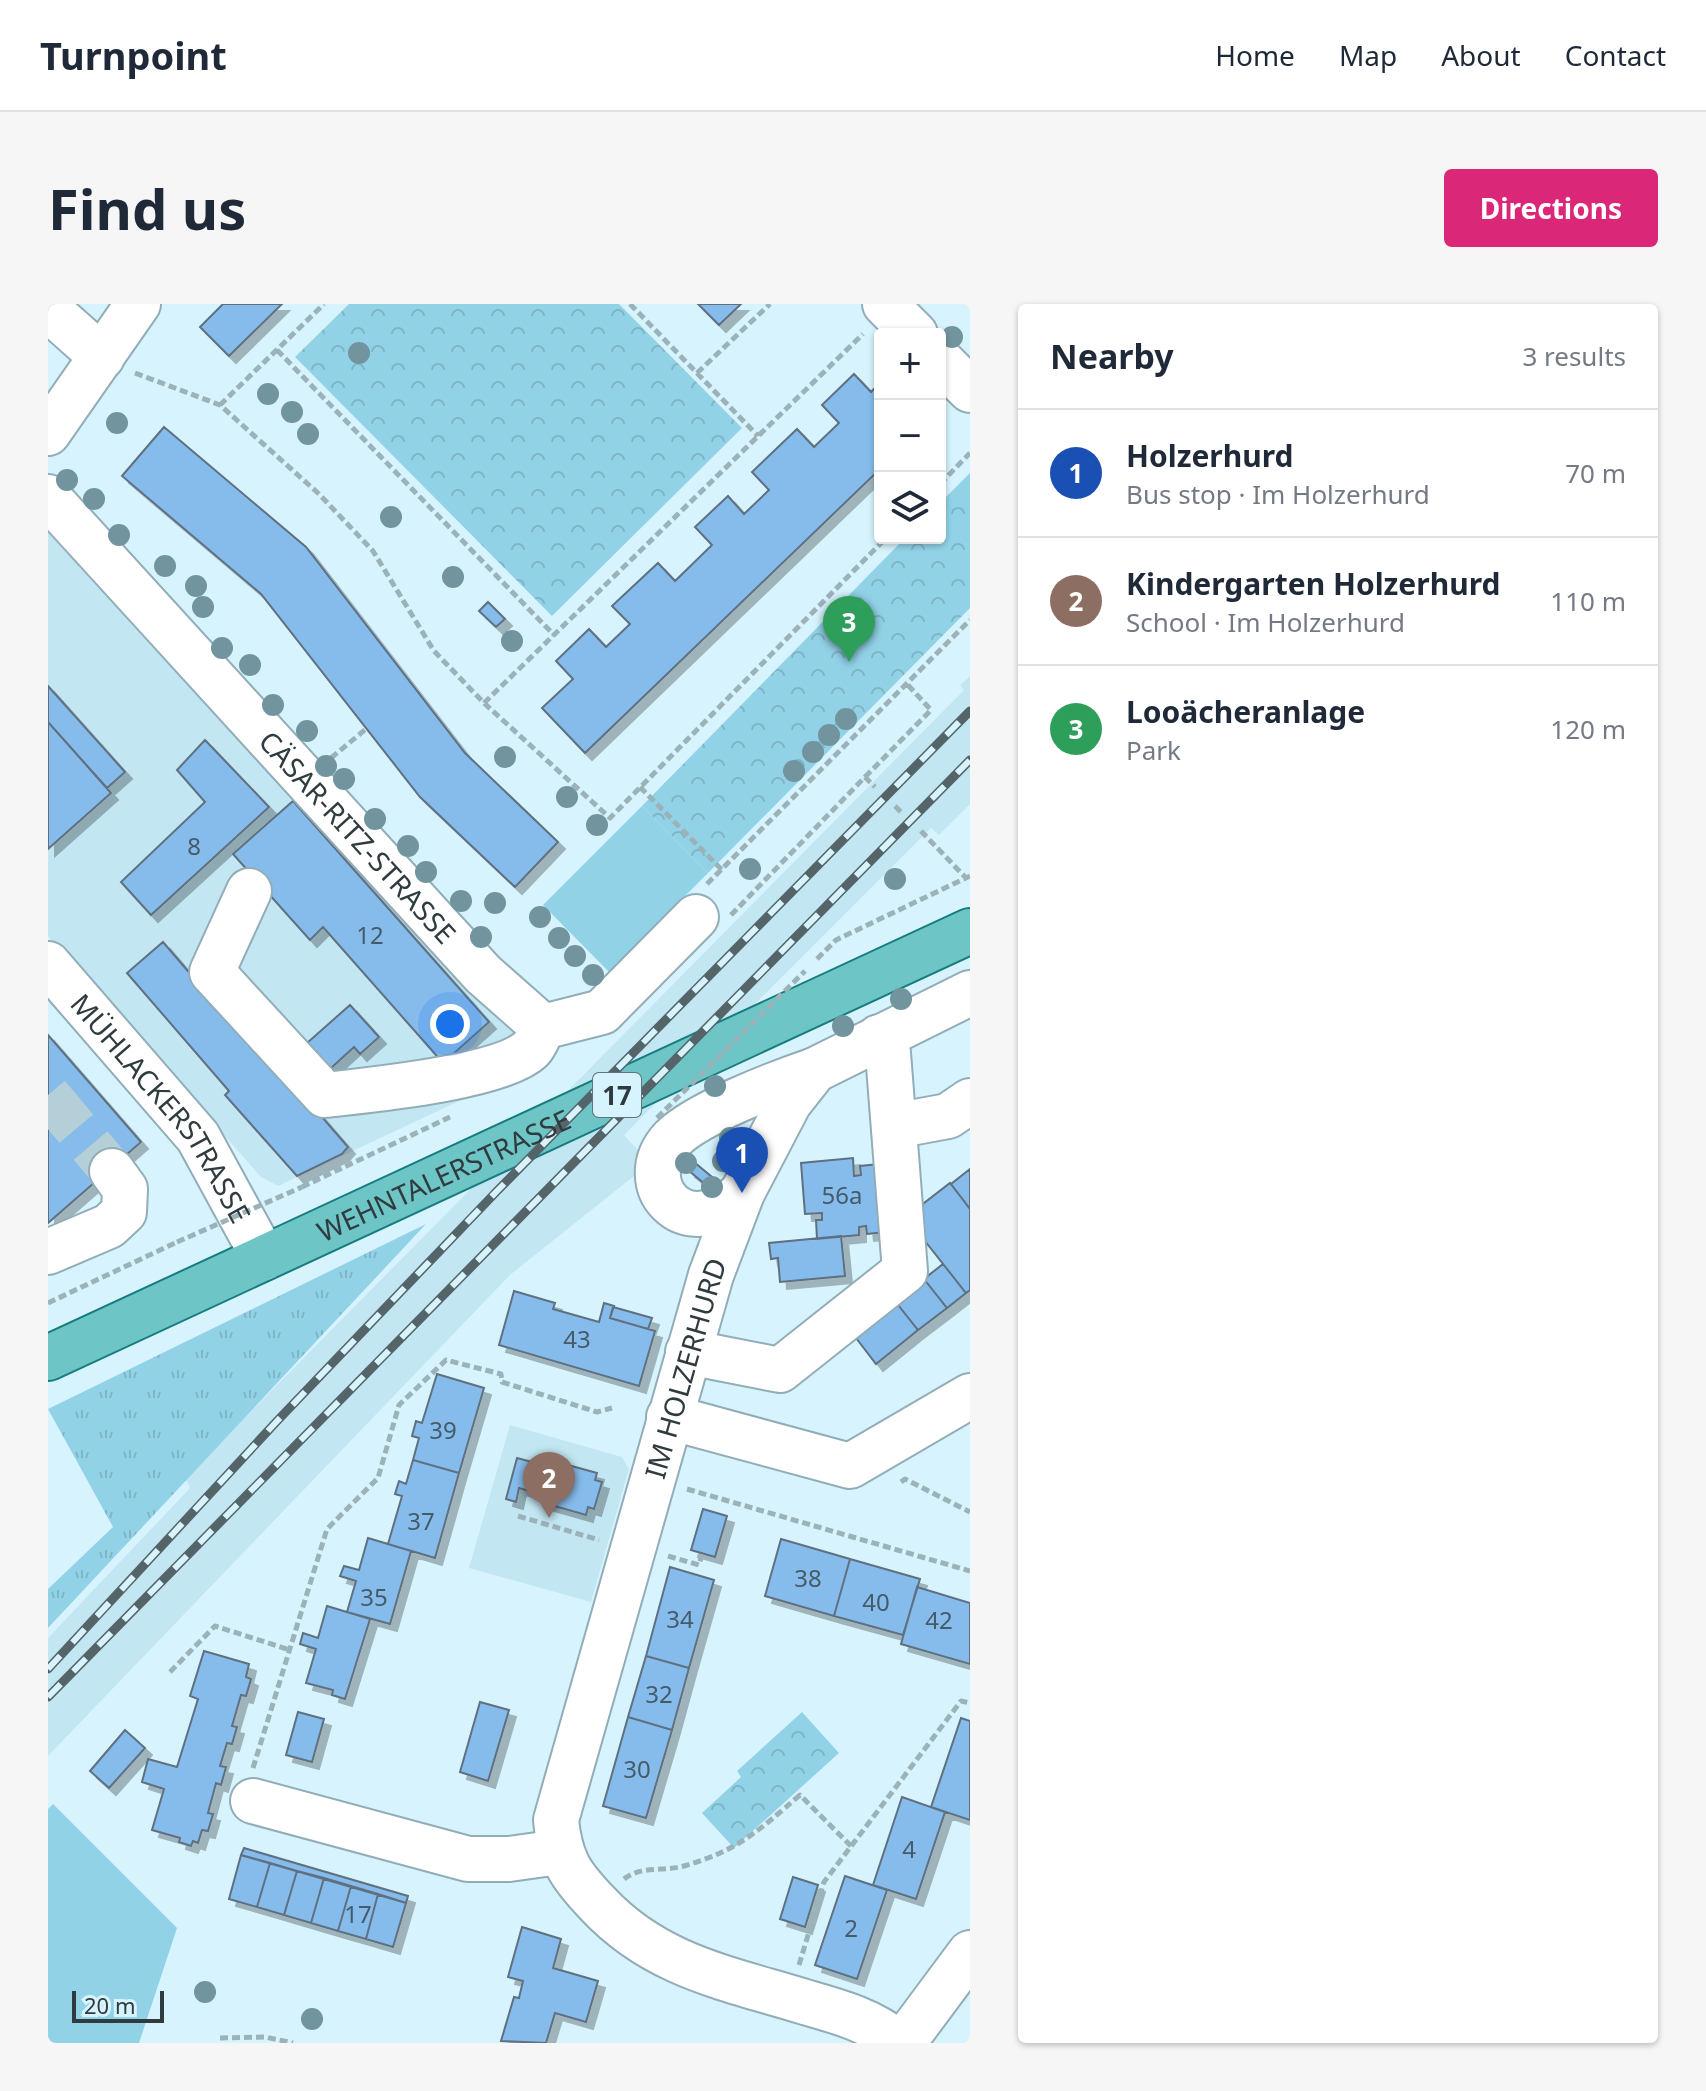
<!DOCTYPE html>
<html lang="en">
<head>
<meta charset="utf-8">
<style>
	body { margin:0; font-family:"Noto Sans",sans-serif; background:#f6f6f7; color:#1f2937 }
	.controls { position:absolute; right:24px; top:24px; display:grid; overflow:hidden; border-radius:8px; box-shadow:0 2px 6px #0004 }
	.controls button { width:72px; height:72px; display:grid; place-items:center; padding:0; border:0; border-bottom:2px solid #e0e1e3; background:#fff; color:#1f2937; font:40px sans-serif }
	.scale { position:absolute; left:24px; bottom:20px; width:92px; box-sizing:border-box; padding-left:8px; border:4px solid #2f3b3e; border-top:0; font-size:22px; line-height:28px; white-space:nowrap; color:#2f3b3e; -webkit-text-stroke:6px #d7f4fe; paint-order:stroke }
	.you { position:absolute; left:402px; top:720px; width:28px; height:28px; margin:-20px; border:6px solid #fff; border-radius:50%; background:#1a73e8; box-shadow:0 0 0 12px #1a73e833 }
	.badge { display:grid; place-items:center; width:52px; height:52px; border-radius:50%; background:#db2777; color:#fff; font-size:26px; font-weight:700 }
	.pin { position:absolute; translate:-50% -66px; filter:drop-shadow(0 2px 4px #0008) }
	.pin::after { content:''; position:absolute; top:42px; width:28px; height:24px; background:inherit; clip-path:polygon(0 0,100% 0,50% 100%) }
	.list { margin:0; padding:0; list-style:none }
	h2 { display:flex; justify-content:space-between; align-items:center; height:104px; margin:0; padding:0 32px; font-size:34px }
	h2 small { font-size:26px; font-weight:400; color:#747a83 }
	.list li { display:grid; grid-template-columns:52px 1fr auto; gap:24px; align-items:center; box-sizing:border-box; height:128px; padding:0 32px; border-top:2px solid #e0e1e3 }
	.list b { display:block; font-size:30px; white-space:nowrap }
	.list p { margin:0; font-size:26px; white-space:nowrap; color:#747a83 }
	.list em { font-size:26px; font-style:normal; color:#747a83 }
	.icon { flex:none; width:44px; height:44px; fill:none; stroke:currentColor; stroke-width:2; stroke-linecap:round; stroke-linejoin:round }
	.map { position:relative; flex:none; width:922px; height:1739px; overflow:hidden; border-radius:8px }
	header { display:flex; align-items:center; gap:48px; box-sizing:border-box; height:112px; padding:0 40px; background:#fff; border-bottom:2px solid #e0e1e3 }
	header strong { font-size:38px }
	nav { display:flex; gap:44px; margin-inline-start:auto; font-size:28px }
	.intro { display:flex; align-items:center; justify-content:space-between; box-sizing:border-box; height:192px; padding:0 48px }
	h1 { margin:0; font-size:56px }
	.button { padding:20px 36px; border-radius:8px; background:#db2777; color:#fff; font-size:28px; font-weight:700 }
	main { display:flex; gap:48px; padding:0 48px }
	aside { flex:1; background:#fff; border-radius:8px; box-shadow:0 2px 6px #0004 }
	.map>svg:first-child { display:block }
	.built { fill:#c2e7f3 }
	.grass { fill:url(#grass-tufts) }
	.park { fill:url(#park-crowns) }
	.garden { fill:#92d2e7 }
	.building { fill:#86bcec; stroke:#5f7080; stroke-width:2; filter:url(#shadow) }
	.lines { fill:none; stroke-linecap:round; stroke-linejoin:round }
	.minor-tunnel { stroke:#b5cfd8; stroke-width:44; stroke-dasharray:44 22; stroke-linecap:butt }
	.minor-casing { stroke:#92adb7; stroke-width:48 }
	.major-casing { stroke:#187c7e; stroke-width:48 }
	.path { stroke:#9bb2b9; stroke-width:5; stroke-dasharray:8 4; stroke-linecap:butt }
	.minor { stroke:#fff; stroke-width:44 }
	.major { stroke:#6dc5c6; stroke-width:44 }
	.rail-casing { stroke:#546469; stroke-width:9 }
	.rail { stroke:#d7f4fe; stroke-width:6; stroke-dasharray:18; stroke-linecap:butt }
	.path-bridge { stroke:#9bb2b9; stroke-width:5; stroke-dasharray:8 4; stroke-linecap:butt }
	.tree { fill:#72949f }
	.labels { text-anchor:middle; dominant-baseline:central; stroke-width:7; stroke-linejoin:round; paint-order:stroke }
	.number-label { font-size:24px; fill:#455b6a }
	.shield { fill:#d7f4fe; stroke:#617278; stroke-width:2 }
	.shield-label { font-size:26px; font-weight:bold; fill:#2f3b3e }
	.street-label { font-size:28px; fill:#2f3b3e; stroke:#d7f4fe }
</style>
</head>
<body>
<header>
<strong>Turnpoint</strong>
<nav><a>Home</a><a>Map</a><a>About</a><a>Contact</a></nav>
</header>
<div class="intro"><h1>Find us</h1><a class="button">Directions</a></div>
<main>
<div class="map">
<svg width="922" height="1739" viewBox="0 0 922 1739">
	<defs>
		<pattern id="grass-tufts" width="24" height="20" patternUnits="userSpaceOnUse" patternTransform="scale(2)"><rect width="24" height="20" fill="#92d2e7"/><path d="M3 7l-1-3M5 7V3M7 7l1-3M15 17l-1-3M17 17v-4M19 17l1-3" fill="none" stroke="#7eb5c7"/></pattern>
		<pattern id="park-crowns" width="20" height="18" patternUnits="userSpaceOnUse" patternTransform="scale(2)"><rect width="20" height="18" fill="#92d2e7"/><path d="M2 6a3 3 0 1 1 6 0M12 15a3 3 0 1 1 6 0" fill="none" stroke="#7eb5c7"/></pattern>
		<filter id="shadow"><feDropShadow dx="7" dy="7" stdDeviation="0" flood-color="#0004"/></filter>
	</defs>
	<rect width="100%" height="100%" fill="#d7f4fe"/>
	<!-- built -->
	<path class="built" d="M 0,213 L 499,756 L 230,882 L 213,873 L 0,632 Z
		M 922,372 L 922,500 L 891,531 L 883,524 L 576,831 L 597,854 L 596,864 L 462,971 L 0,1452 L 0,1334 L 142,1184 L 137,1174 L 916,386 L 912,381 Z
		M 462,1121 L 574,1153 L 581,1165 L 543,1298 L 421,1264 Z"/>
	<!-- grass -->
	<path class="grass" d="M 378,920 L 0,1324 L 0,1285 L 65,1223 L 0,1105 Z"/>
	<!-- park -->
	<path class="park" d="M 301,0 L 571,0 L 694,124 L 504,312 L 247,53 Z
		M 922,169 L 922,304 L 660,569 L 594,502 L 857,234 L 892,234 L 892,199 Z
		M 754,1408 L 791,1449 L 686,1544 L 654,1509 L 693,1473 L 689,1467 Z"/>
	<!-- garden -->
	<path class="garden" d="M 594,502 L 660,569 L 561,668 L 495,601 Z
		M 5,1500 L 129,1624 L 91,1739 L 0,1739 L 0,1505 Z"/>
	<!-- building -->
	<path class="building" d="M 175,0 L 234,0 L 181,52 L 152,23 Z
		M 650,0 L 693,0 L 671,21 Z
		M 806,70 L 823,88 L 832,79 L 832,165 L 537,449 L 494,404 L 525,375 L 508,357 L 541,325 L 558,343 L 582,320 L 564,302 L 610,259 L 627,277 L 664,241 L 647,223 L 680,192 L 696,210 L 721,186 L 704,168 L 749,125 L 766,143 L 791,119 L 774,101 Z
		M 116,123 L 258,243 L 417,449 L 510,538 L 467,583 L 372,493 L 213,290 L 74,172 Z
		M 440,298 L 457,315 L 448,323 L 431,307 Z
		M 0,382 L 77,468 L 59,484 L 0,418 Z
		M 0,418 L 63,489 L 0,545 Z
		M 157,436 L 221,503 L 103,611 L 73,578 L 157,498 L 129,466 Z
		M 245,497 L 441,718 L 395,759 L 275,623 L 262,636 L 185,550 Z
		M 115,638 L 217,757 L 222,753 L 300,843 L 294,850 L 249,872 L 177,791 L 181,787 L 79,669 Z
		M 302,701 L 331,733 L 312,750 L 306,743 L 282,765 L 259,739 Z
		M 0,731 L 93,838 L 0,919 Z
		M 677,841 L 687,846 L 682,857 L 672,851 Z
		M 805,854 L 806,872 L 813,871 L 812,862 L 831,860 L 837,928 L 819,930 L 818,922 L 811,923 L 811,931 L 769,935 L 768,916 L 774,916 L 774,909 L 757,910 L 753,859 Z
		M 646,858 L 664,873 L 658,881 L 640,866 Z
		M 922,865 L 922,905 L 903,880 Z
		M 902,879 L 922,905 L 922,986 L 918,989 L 858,913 Z
		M 793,932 L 797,972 L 732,978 L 730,954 L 723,955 L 721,939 Z
		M 895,960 L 918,989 L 899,1004 L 876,975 Z
		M 876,975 L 899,1004 L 870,1026 L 847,997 Z
		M 466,987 L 507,999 L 505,1005 L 551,1018 L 556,999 L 566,1002 L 562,1014 L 607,1027 L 591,1082 L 451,1041 Z
		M 847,997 L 870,1026 L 828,1060 L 805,1030 Z
		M 565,1003 L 604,1014 L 600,1025 L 562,1014 Z
		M 389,1070 L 436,1084 L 411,1169 L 365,1156 L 371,1134 L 364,1132 L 368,1117 L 374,1119 Z
		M 469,1154 L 506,1164 L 509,1158 L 549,1169 L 547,1176 L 554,1178 L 546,1205 L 540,1203 L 538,1211 L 496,1199 L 498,1192 L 471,1184 L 468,1198 L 458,1195 Z
		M 365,1156 L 411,1169 L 387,1254 L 340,1240 L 354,1192 L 347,1190 L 351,1177 L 358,1180 Z
		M 655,1205 L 679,1212 L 667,1253 L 643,1246 Z
		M 320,1234 L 363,1247 L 342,1320 L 299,1308 L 308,1277 L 292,1272 L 296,1262 L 311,1266 Z
		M 733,1235 L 802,1255 L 786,1312 L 717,1292 Z
		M 802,1255 L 872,1275 L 855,1331 L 786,1312 Z
		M 622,1263 L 666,1276 L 641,1364 L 598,1352 Z
		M 869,1283 L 922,1299 L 922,1360 L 853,1340 Z
		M 279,1302 L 322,1315 L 297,1395 L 284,1391 L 285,1386 L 258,1379 L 268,1345 L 252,1340 L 255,1329 L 270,1334 Z
		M 156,1347 L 201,1360 L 198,1373 L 203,1375 L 198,1392 L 193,1391 L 184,1422 L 189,1423 L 184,1440 L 179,1439 L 172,1462 L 178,1463 L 173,1481 L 168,1479 L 160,1509 L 165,1510 L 160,1527 L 154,1526 L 150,1539 L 145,1537 L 143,1542 L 131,1538 L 132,1534 L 104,1526 L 116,1485 L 94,1478 L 100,1455 L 129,1463 L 150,1395 L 142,1392 Z
		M 598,1352 L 641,1364 L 624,1426 L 580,1413 Z
		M 432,1398 L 461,1406 L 440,1477 L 412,1468 Z
		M 250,1408 L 276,1415 L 264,1458 L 238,1451 Z
		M 580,1413 L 624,1426 L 598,1514 L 555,1502 Z
		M 913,1414 L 922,1417 L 922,1516 L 883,1503 Z
		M 77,1426 L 97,1444 L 61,1484 L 42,1467 Z
		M 854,1493 L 897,1508 L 868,1595 L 825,1581 Z
		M 196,1544 L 360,1592 L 358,1599 L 193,1551 Z
		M 193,1551 L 222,1559 L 209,1603 L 181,1595 Z
		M 222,1559 L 249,1567 L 236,1611 L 209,1603 Z
		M 249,1567 L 276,1574 L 263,1619 L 236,1611 Z
		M 797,1572 L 839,1586 L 809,1675 L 767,1661 Z
		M 745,1573 L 770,1581 L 757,1623 L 732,1615 Z
		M 276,1574 L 303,1582 L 290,1627 L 263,1619 Z
		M 303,1582 L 330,1590 L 318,1635 L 290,1627 Z
		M 330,1590 L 358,1599 L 345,1643 L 318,1635 Z
		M 474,1623 L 513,1635 L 505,1664 L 550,1677 L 538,1718 L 507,1709 L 498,1739 L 453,1737 L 466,1693 L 471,1694 L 475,1677 L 460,1673 Z"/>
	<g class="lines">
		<!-- minor-tunnel -->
		<path class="minor-tunnel" d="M 0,791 L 64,867"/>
		<!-- minor casing -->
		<g class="minor-casing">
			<g id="minor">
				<path d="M 837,0 L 867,30"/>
				<path d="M 0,5 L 54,53"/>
				<path d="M 892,56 L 922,86"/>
				<path d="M 0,129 L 90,0"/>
				<path id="s1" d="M 0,193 L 435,670 L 495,723 L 554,708 L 648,613"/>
				<path d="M 201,587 L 164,668 L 277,791 C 321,786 453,774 483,745 C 488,740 491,730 495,723"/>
				<path id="s2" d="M 0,660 L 150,833 L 216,954"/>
				<path d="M 846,822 L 900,812 L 922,797"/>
				<path d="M 694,889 C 635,944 584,878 624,835 C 649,809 732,778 767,766"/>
				<path d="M 0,948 L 61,922 L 76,908 L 77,885 L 64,867"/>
				<path d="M 640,1048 L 732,1066 L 857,967 L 840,749 L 831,733"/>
				<path d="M 621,1113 L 802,1162 L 922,1092"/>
				<path d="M 205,1497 L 420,1555 L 461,1555 L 511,1548"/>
				<path id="s3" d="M 851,1739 C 822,1716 792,1708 757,1698 C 679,1674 608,1662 550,1600 C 522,1571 512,1556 508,1516 L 663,971 L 694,889 L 741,799 L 767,766 L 922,689"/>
				<path d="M 855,1739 L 922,1649"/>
			</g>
		</g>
		<!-- major casing -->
		<g class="major-casing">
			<g id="major">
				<path id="s4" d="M 0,1054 L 922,627"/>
			</g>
		</g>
		<!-- path -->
		<path class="path" d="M 582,0 L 710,132
			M 229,46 L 506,331
			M 87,69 L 172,101 L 271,190 L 325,247 L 386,347 L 436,399 L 562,514 L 838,234
			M 649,69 L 722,0
			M 172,101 L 276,0
			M 892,180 L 922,149
			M 436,399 L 815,30
			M 283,454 L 318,425
			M 817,473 L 883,406 L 859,380
			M 592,483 L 674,566
			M 847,502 L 854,509
			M 873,527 L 918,574
			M 659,580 L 922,316
			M 683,611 L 817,473 L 827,483
			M 769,655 L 788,636 L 922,572
			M 254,883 L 402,813
			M 0,999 L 129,938
			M 853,1178 L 857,1175 L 922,1208
			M 639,1185 L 922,1267
			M 470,1212 L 551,1236
			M 620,1252 L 651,1261 L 653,1254
			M 122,1368 L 167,1322 L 242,1346
			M 205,1464 L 279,1225 L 330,1174 L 351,1101 L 398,1056 L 453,1070 L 454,1078 L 549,1108 L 564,1104
			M 576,1575 C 594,1561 615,1568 636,1562 C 691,1546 710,1527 752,1491 L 803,1542
			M 751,1661 L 776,1578 L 913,1397 L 922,1399
			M 172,1734 L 217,1733 L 245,1739"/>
		<!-- minor -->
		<use href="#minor" class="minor"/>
		<!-- major -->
		<use href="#major" class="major"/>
		<!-- rail casing -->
		<g class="rail-casing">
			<path id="rail" d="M 0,1365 L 230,1116 L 450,886 L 922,407
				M 0,1393 L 922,456"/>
		</g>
		<!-- rail -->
		<use href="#rail" class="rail"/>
		<!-- path-bridge -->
		<path class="path-bridge" d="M 609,814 L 757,667
			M 129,938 L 254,883"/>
	</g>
	<!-- trees -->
	<g class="tree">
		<circle cx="904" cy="33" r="11"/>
		<circle cx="311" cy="49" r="11"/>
		<circle cx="220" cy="90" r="11"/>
		<circle cx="244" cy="108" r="11"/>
		<circle cx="69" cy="119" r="11"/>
		<circle cx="260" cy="130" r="11"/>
		<circle cx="19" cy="176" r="11"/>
		<circle cx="46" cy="195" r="11"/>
		<circle cx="343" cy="213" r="11"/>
		<circle cx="71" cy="231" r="11"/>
		<circle cx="117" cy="262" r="11"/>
		<circle cx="405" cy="273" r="11"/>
		<circle cx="148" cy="282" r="11"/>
		<circle cx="155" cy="303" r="11"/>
		<circle cx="464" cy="337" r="11"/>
		<circle cx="174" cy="344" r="11"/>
		<circle cx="202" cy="361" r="11"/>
		<circle cx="225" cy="401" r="11"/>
		<circle cx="798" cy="415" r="11"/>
		<circle cx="259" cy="427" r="11"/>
		<circle cx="781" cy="431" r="11"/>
		<circle cx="765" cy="448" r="11"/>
		<circle cx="457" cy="453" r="11"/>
		<circle cx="278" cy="462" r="11"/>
		<circle cx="746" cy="467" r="11"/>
		<circle cx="296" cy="475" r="11"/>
		<circle cx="519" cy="493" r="11"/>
		<circle cx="327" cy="515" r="11"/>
		<circle cx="549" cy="521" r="11"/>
		<circle cx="360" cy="542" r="11"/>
		<circle cx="702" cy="565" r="11"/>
		<circle cx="378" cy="568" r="11"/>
		<circle cx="847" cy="575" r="11"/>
		<circle cx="413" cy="597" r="11"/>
		<circle cx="447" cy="599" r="11"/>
		<circle cx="492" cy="613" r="11"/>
		<circle cx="433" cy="633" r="11"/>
		<circle cx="511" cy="634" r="11"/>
		<circle cx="527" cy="652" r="11"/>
		<circle cx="545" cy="671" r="11"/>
		<circle cx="853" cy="695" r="11"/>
		<circle cx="795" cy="722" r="11"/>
		<circle cx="667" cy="782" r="11"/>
		<circle cx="682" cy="834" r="11"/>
		<circle cx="675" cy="857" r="11"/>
		<circle cx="638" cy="859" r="11"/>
		<circle cx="664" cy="883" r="11"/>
		<circle cx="157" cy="1688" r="11"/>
		<circle cx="264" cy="1715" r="11"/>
	</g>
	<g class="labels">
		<!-- number labels -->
		<g class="number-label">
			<text x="146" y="541">8</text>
			<text x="322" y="630">12</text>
			<text x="794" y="890">56a</text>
			<text x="529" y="1034">43</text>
			<text x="395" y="1125">39</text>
			<text x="373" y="1216">37</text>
			<text x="760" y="1273">38</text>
			<text x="326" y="1292">35</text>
			<text x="828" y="1297">40</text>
			<text x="632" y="1314">34</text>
			<text x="891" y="1315">42</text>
			<text x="611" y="1389">32</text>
			<text x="589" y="1464">30</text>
			<text x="861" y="1544">4</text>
			<text x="310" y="1609">17</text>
			<text x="803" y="1623">2</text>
		</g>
		<!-- shield labels -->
		<rect class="shield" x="545" y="769" width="48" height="44" rx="6"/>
		<g class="shield-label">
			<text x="569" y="791">17</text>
		</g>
		<!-- street labels -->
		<g class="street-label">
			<text stroke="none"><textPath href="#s1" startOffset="460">CÄSAR-RITZ-STRASSE</textPath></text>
			<text stroke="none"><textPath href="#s2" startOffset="184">MÜHLACKERSTRASSE</textPath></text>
			<text stroke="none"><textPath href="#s4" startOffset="436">WEHNTALERSTRASSE</textPath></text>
			<text stroke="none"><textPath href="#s3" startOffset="902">IM HOLZERHURD</textPath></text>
		</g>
	</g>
</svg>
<div class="controls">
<button>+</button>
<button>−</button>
<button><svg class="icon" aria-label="layers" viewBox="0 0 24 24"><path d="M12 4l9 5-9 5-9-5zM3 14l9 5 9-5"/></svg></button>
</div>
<div class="scale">20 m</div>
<div class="you"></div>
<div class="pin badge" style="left:694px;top:889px;background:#1a4fb4">1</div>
<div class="pin badge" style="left:501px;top:1214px;background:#8d6e63">2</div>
<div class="pin badge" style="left:801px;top:358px;background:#2e9e5b">3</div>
</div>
<aside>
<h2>Nearby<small>3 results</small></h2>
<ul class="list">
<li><span class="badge" style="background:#1a4fb4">1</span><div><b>Holzerhurd</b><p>Bus stop · Im Holzerhurd</p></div><em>70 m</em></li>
<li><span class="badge" style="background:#8d6e63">2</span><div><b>Kindergarten Holzerhurd</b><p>School · Im Holzerhurd</p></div><em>110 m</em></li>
<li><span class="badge" style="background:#2e9e5b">3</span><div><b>Looächeranlage</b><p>Park</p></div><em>120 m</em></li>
</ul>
</aside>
</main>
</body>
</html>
